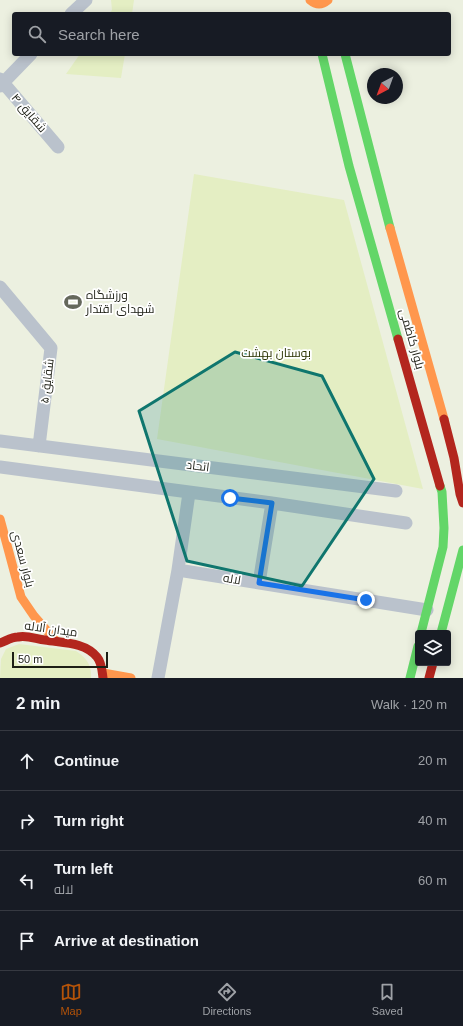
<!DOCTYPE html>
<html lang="en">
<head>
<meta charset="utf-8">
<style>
	body { margin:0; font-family:Arial,Cairo,sans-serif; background:#20242c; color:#f1f3f6 }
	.controls { position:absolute; right:12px; bottom:12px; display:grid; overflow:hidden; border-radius:4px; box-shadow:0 2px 10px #0003 }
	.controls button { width:36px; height:36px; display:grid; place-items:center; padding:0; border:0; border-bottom:1px solid #363941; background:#171b24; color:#f1f3f6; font:20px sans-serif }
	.compass { position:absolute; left:367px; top:68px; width:36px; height:36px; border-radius:50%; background:#171b24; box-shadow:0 2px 10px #0003; rotate:221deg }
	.scale { position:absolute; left:12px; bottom:10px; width:96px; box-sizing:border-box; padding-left:4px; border:2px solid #1d1f15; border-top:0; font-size:11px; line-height:14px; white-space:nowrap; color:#1d1f15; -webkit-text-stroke:3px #fff; paint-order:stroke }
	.stop { position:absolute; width:12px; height:12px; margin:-9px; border:3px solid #1a73e8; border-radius:50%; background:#fff }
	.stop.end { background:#1a73e8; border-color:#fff; box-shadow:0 1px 4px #0008 }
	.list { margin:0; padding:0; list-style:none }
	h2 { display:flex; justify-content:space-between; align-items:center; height:52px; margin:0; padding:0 16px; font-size:17px }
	h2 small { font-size:13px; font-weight:400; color:#9ea1a6 }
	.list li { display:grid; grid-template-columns:26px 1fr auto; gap:12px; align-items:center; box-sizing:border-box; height:60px; padding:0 16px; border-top:1px solid #363941 }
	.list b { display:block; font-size:15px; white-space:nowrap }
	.list p { margin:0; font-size:13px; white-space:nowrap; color:#9ea1a6 }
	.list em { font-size:13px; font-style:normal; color:#9ea1a6 }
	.icon { flex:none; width:22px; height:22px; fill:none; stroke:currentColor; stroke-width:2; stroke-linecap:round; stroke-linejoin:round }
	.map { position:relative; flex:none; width:463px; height:678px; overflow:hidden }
	.search { position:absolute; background:#171b24; box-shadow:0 2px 10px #0003; left:12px; right:12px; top:12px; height:44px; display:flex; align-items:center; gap:10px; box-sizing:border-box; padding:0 14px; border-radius:4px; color:#9ea1a6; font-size:15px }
	.sheet { height:292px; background:#171b24 }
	nav { display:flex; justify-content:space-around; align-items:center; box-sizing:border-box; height:56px; border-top:1px solid #363941; background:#171b24; font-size:11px; color:#9ea1a6 }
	nav a { display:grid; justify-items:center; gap:2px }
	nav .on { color:#b45309 }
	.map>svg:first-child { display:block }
	.green { fill:#e4eec3 }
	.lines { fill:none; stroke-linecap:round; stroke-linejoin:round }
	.street { stroke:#bac2cc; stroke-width:13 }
	.fast { stroke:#63d668; stroke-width:9 }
	.slow { stroke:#ff974d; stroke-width:9 }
	.jam { stroke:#b3261e; stroke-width:9 }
	.route { stroke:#1a73e8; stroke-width:5 }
	.marked { fill:#0f766e; fill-opacity:0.2; stroke:#0f766e; stroke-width:3; stroke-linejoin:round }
	.labels { text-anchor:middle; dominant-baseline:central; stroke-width:3.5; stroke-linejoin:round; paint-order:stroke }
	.street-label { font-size:12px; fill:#1d1f15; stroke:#fff }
	.poi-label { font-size:12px; fill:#1d1f15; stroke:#fff; text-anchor:start }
	.park-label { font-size:12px; fill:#2a3200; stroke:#fff }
</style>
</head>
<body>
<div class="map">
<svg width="463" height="678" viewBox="0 0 463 678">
	<rect width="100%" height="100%" fill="#ecf0e0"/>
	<!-- green -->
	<path class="green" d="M 111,0 L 134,0 L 132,14 L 109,14 L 112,10 Z
		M 80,54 L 125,54 L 121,78 L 66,74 Z
		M 194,174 L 344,200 L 423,489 L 157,439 Z
		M 19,644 L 76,651 C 87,658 92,666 91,678 L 0,678 L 1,659 L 6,649 Z"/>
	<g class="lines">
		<!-- street -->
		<path class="street" d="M 71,14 L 86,0
			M 0,79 L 58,147
			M 0,86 L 31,54
			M 0,287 L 51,348 L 39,446
			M 0,441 L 396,491
			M 0,467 L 272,503 L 406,523
			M 178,570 L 427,610
			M 259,583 L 272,503
			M 158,678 L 178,570 L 189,493"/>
		<!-- fast -->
		<path class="fast" d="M 322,54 L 349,166 L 398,339
			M 345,54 L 390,228
			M 421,633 L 443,547 L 444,528 L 442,492 L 440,486
			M 441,633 L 463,550
			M 410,678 L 418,646"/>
		<!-- slow -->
		<path class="slow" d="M 310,0 C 316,5 322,5 328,0
			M 390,228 L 444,419
			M 0,519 L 21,597 L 34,616 L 56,641
			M 103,673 L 131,678"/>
		<!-- jam -->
		<path class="jam" d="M 398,339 L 440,486
			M 444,419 L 454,458 L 460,494 L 463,503
			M 0,643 C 6,641 11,637 18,637 C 27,635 36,639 45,640 C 63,643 85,642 97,657 C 102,663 102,671 103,678
			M 429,678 L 433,663"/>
	</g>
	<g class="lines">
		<!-- route -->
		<path class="route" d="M 230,498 L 272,503 L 259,583 L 366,600"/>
	</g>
	<!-- marked area -->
	<path class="marked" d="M 235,352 L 322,376 L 374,479 L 302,586 L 187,561 L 139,411 Z"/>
	<!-- icons -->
	<defs>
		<g id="stadium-bare" transform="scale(1.38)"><path d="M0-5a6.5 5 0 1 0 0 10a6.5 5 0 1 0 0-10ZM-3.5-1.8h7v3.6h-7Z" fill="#65685c" stroke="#fff" stroke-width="2.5" paint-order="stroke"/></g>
	</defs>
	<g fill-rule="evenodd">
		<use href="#stadium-bare" x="73" y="302"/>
	</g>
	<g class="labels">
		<!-- street labels -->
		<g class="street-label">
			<text transform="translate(29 113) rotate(49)">شقایق ۴</text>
			<text transform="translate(412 339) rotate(74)">بلوار کاظمی</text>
			<text transform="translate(47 381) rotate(-83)">شقایق ۵</text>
			<text transform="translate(198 466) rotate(7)">اتحاد</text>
			<text transform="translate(23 559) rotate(75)">بلوار سعدی</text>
			<text transform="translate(232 579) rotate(9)">لاله</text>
			<text transform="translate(51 629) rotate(8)">میدان آلاله</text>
		</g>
		<!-- poi labels -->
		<g class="poi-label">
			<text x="86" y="295">ورزشگاه<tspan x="86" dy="14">شهدای اقتدار</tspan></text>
		</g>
		<!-- park labels -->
		<g class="park-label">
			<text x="276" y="353">بوستان بهشت</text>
		</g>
	</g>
</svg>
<div class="controls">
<button><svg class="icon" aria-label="layers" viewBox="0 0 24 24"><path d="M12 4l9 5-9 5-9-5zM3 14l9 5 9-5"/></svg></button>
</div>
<svg class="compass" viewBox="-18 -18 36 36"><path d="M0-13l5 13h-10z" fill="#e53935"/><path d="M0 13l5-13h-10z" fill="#9ea1a6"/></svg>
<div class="scale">50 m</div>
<div class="stop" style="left:230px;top:498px"></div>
<div class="stop end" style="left:366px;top:600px"></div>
<div class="search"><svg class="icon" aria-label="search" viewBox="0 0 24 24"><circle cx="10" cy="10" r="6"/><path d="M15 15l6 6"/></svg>Search here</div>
</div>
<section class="sheet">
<h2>2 min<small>Walk · 120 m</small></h2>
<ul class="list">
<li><svg class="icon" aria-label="ahead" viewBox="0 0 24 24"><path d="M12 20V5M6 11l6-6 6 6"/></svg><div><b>Continue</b></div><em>20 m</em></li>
<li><svg class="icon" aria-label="right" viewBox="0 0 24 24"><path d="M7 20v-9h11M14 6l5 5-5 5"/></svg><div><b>Turn right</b></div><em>40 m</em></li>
<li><svg class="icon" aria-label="left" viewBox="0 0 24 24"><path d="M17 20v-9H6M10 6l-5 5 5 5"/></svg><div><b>Turn left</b><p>لاله</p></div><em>60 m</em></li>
<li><svg class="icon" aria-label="arrive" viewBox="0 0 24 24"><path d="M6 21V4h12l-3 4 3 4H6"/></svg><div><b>Arrive at destination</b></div></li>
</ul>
</section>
<nav>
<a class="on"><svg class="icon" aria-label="map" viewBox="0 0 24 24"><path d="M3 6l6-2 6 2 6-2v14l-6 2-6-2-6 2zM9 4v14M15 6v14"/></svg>Map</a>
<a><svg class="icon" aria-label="directions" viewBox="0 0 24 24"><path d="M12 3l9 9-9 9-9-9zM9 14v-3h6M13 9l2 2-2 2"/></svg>Directions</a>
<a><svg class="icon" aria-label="saved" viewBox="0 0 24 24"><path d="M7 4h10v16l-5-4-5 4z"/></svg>Saved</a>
</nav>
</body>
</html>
